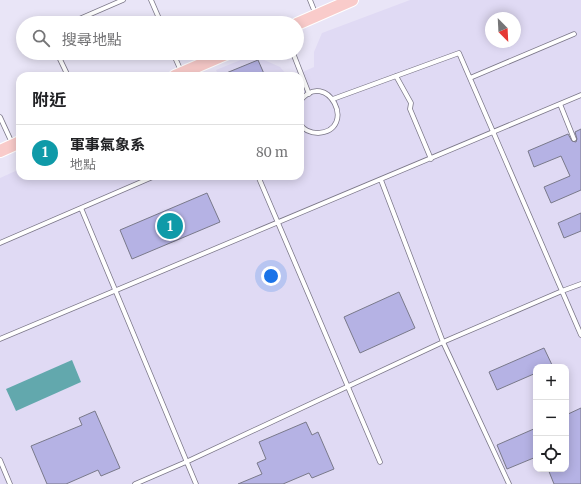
<!DOCTYPE html>
<html lang="zh-TW">
<head>
<meta charset="utf-8">
<style>
	body { margin:0; font-family:Merriweather,"Noto Sans TC",serif; background:#f6f6f6; color:#202124 }
	.controls { position:absolute; right:12px; bottom:12px; display:grid; overflow:hidden; border-radius:8px; box-shadow:0 2px 10px #0003 }
	.controls button { width:36px; height:36px; display:grid; place-items:center; padding:0; border:0; border-bottom:1px solid #e0e0e0; background:#fff; color:#202124; font:20px sans-serif }
	.compass { position:absolute; left:485px; top:12px; width:36px; height:36px; border-radius:50%; background:#fff; box-shadow:0 2px 10px #0003; rotate:156deg }
	.you { position:absolute; left:271px; top:276px; width:14px; height:14px; margin:-10px; border:3px solid #fff; border-radius:50%; background:#1a73e8; box-shadow:0 0 0 6px #1a73e833 }
	.badge { display:grid; place-items:center; width:26px; height:26px; border-radius:50%; background:#ea580c; color:#fff; font-size:13px; font-weight:700 }
	.pin { position:absolute; translate:-50% -50%; border:2px solid #fff; box-shadow:0 1px 4px #0006 }
	.list { margin:0; padding:0; list-style:none }
	h2 { display:flex; justify-content:space-between; align-items:center; height:52px; margin:0; padding:0 16px; font-size:17px }
	h2 small { font-size:13px; font-weight:400; color:#757577 }
	.list li { display:grid; grid-template-columns:26px 1fr auto; gap:12px; align-items:center; box-sizing:border-box; height:56px; padding:0 16px; border-top:1px solid #e0e0e0 }
	.list b { display:block; font-size:15px; white-space:nowrap }
	.list p { margin:0; font-size:13px; white-space:nowrap; color:#757577 }
	.list em { font-size:13px; font-style:normal; color:#757577 }
	.icon { flex:none; width:22px; height:22px; fill:none; stroke:currentColor; stroke-width:2; stroke-linecap:round; stroke-linejoin:round }
	.map { position:relative; flex:none; width:581px; height:484px; overflow:hidden }
	.search { position:absolute; background:#fff; box-shadow:0 2px 10px #0003; left:16px; top:16px; width:288px; height:44px; display:flex; align-items:center; gap:10px; box-sizing:border-box; padding:0 14px; border-radius:22px; color:#757577; font-size:15px }
	.panel { position:absolute; background:#fff; box-shadow:0 2px 10px #0003; left:16px; top:72px; width:288px; height:108px; border-radius:12px }
	.map>svg:first-child { display:block }
	.built { fill:#e0daf4; fill-rule:evenodd }
	.water { fill:#62a8ad }
	.building { fill:#b5b2e4; stroke:#79798a }
	.lines { fill:none; stroke-linecap:round; stroke-linejoin:round }
	.lane-casing { stroke:#7b7788; stroke-width:5.5 }
	.primary-casing { stroke:#fff; stroke-width:14 }
	.lane { stroke:#fff; stroke-width:4 }
	.primary { stroke:#f9cbca; stroke-width:12 }
</style>
</head>
<body>
<div class="map">
<svg width="581" height="484" viewBox="0 0 581 484">
	<rect width="100%" height="100%" fill="#e9e5f7"/>
	<!-- built -->
	<path class="built" d="M 410,0 L 581,0 L 581,484 L 0,484 L 0,178 L 20,169 L 20,176 L 300,176 L 300,76 L 293,76 L 314,67 L 314,52 L 322,33 ZM 491,18 L 515,18 L 515,42 L 491,42 ZM 536,367 L 566,367 L 566,469 L 536,469 Z
		M 253,55 L 280,67 L 288,76 L 219,76 L 216,70 Z"/>
	<!-- water -->
	<path class="water" d="M 72,360 L 81,382 L 16,411 L 6,389 Z"/>
	<!-- building -->
	<path class="building" d="M 258,60 L 265,76 L 219,76 Z
		M 581,129 L 581,190 L 551,203 L 544,187 L 570,176 L 561,156 L 534,167 L 528,151 L 568,134 L 572,141 L 576,142 L 577,139 L 575,132 Z
		M 207,193 L 220,222 L 132,259 L 120,230 Z
		M 581,213 L 581,231 L 564,238 L 558,223 Z
		M 399,292 L 415,328 L 360,353 L 344,317 Z
		M 544,348 L 553,367 L 536,367 L 536,373 L 497,390 L 489,372 Z
		M 581,408 L 581,484 L 554,484 L 548,469 L 566,469 L 566,415 Z
		M 95,411 L 120,468 L 101,476 L 98,470 L 66,484 L 47,484 L 31,446 L 82,425 L 79,418 Z
		M 306,422 L 312,435 L 318,432 L 334,469 L 312,478 L 309,473 L 283,484 L 238,484 L 262,474 L 257,463 L 266,459 L 259,442 Z
		M 536,428 L 536,457 L 507,469 L 497,445 Z"/>
	<g class="lines">
		<!-- lane casing -->
		<g class="lane-casing">
			<path id="lane" d="M 151,0 L 161,23
				M 310,0 L 316,15
				M 70,23 L 123,0
				M 57,53 L 68,76
				M 173,53 L 181,71
				M 293,53 L 309,94
				M 396,76 L 411,103 L 410,109 L 431,159
				M 470,78 L 574,34
				M 333,99 L 459,53 L 581,335
				M 300,101 C 327,67 359,130 318,133 C 311,133 304,130 300,124
				M 560,104 L 574,139
				M 0,117 L 12,143
				M 258,176 L 380,462
				M 381,180 L 443,342 L 509,484
				M 81,208 L 196,484
				M 0,243 L 155,176
				M 0,339 L 581,95
				M 0,460 L 10,484
				M 135,484 L 186,462 L 443,342 L 562,291 L 581,284"/>
		</g>
		<!-- primary casing -->
		<g class="primary-casing">
			<path id="primary" d="M 297,24 L 352,0
				M 175,76 L 228,53
				M 0,151 L 20,142"/>
		</g>
		<!-- lane -->
		<use href="#lane" class="lane"/>
		<!-- primary -->
		<use href="#primary" class="primary"/>
	</g>
</svg>
<div class="controls">
<button>+</button>
<button>−</button>
<button><svg class="icon" aria-label="locate" viewBox="0 0 24 24"><circle cx="12" cy="12" r="6"/><path d="M12 2v4M12 18v4M2 12h4M18 12h4"/></svg></button>
</div>
<svg class="compass" viewBox="-18 -18 36 36"><path d="M0-13l5 13h-10z" fill="#e53935"/><path d="M0 13l5-13h-10z" fill="#757577"/></svg>
<div class="you"></div>
<div class="pin badge" style="left:170px;top:226px;background:#0f9aa8">1</div>
<div class="search"><svg class="icon" aria-label="search" viewBox="0 0 24 24"><circle cx="10" cy="10" r="6"/><path d="M15 15l6 6"/></svg>搜尋地點</div>
<section class="panel">
<h2>附近<small></small></h2>
<ul class="list">
<li><span class="badge" style="background:#0f9aa8">1</span><div><b>軍事氣象系</b><p>地點</p></div><em>80 m</em></li>
</ul>
</section>
</div>
</body>
</html>
